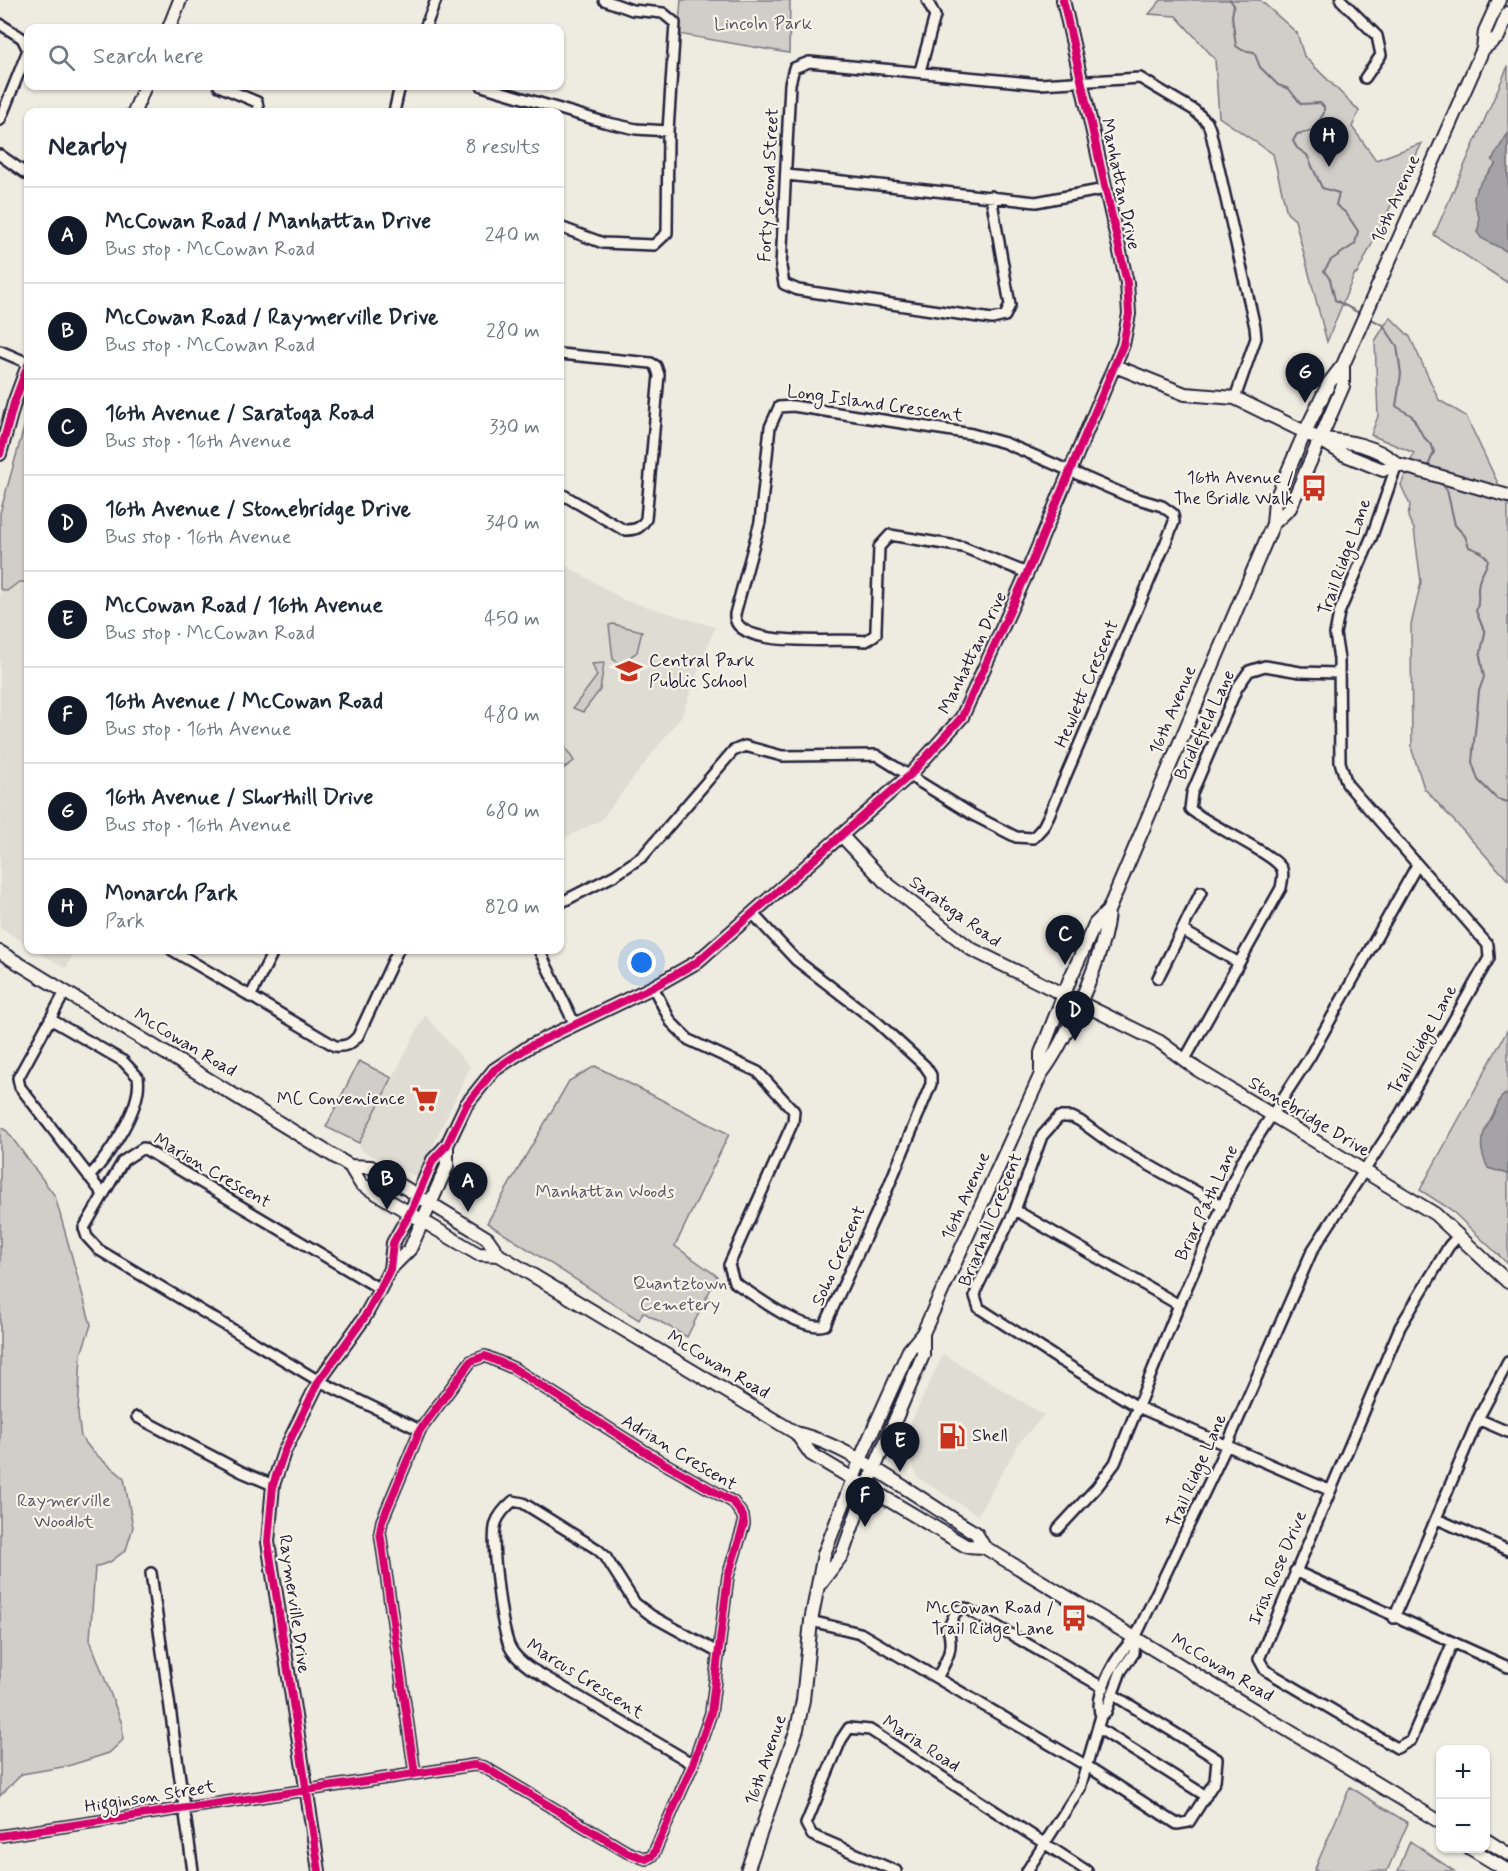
<!DOCTYPE html>
<html lang="en">
<head>
<meta charset="utf-8">
<style>
	body { margin:0; font-family:Mynerve,sans-serif; background:#f2f2f3; color:#1f2937 }
	.controls { position:absolute; right:18px; bottom:18px; display:grid; overflow:hidden; border-radius:12px; box-shadow:0 2px 4px #0004 }
	.controls button { width:54px; height:54px; display:grid; place-items:center; padding:0; border:0; border-bottom:2px solid #e0e1e3; background:#fff; color:#1f2937; font:30px sans-serif }
	.you { position:absolute; left:642px; top:963px; width:21px; height:21px; margin:-15px; border:4px solid #fff; border-radius:50%; background:#1a73e8; box-shadow:0 0 0 9px #1a73e833 }
	.badge { display:grid; place-items:center; width:39px; height:39px; border-radius:50%; background:#111827; color:#fff; font-size:20px; font-weight:700 }
	.pin { position:absolute; translate:-50% -50px; filter:drop-shadow(0 2px 3px #0008) }
	.pin::after { content:''; position:absolute; top:32px; width:21px; height:18px; background:inherit; clip-path:polygon(0 0,100% 0,50% 100%) }
	.list { margin:0; padding:0; list-style:none }
	h2 { display:flex; justify-content:space-between; align-items:center; height:78px; margin:0; padding:0 24px; font-size:26px }
	h2 small { font-size:20px; font-weight:400; color:#747a83 }
	.list li { display:grid; grid-template-columns:39px 1fr auto; gap:18px; align-items:center; box-sizing:border-box; height:96px; padding:0 24px; border-top:2px solid #e0e1e3 }
	.list b { display:block; font-size:22px; white-space:nowrap }
	.list p { margin:0; font-size:20px; white-space:nowrap; color:#747a83 }
	.list em { font-size:20px; font-style:normal; color:#747a83 }
	.icon { flex:none; width:33px; height:33px; fill:none; stroke:currentColor; stroke-width:2; stroke-linecap:round; stroke-linejoin:round }
	.map { position:relative; flex:none; width:1508px; height:1871px; overflow:hidden }
	.search { position:absolute; background:#fff; box-shadow:0 2px 4px #0004; left:24px; top:24px; width:540px; height:66px; display:flex; align-items:center; gap:15px; box-sizing:border-box; padding:0 21px; border-radius:12px; color:#747a83; font-size:22px }
	.panel { position:absolute; background:#fff; box-shadow:0 2px 4px #0004; left:24px; top:108px; width:540px; height:846px; border-radius:12px }
	.map>svg:first-child { display:block }
	.built { fill:#dfdcd4 }
	.green { fill:#d1cdc9; stroke:#7a7882; stroke-width:1.5 }
	.water { fill:#a6a3a6; stroke:#716f7b; stroke-width:1.5 }
	.lines { fill:none; stroke-linecap:round; stroke-linejoin:round }
	.stream { stroke:#716f7b; stroke-width:2 }
	.street-casing { stroke:#22223b; stroke-width:14 }
	.secondary-casing { stroke:#22223b; stroke-width:16 }
	.street { stroke:#f7f3e8; stroke-width:9 }
	.secondary { stroke:#f7f3e8; stroke-width:12 }
	.cycleway-casing { stroke:#f7f3e8; stroke-width:11 }
	.cycleway { stroke:#d6006c; stroke-width:8 }
	.labels { text-anchor:middle; dominant-baseline:central; stroke-width:4.5; stroke-linejoin:round; paint-order:stroke }
	.park-label { font-size:18px; fill:#575566; stroke:#f7f3e8 }
	.street-label { font-size:18px; fill:#22223b; stroke:#f7f3e8 }
	.poi-label { font-size:18px; fill:#22223b; stroke:#f7f3e8; text-anchor:end }
</style>
</head>
<body>
<div class="map">
<svg width="1508" height="1871" viewBox="0 0 1508 1871">
	<rect width="100%" height="100%" fill="#eeebe1"/>
	<filter id="ink" filterUnits="userSpaceOnUse"><feTurbulence type="fractalNoise" baseFrequency=".0167" numOctaves="2"/><feDisplacementMap in="SourceGraphic" scale="12" xChannelSelector="R" yChannelSelector="G"/><feConvolveMatrix kernelMatrix="1 2 1 2 8 2 1 2 1" color-interpolation-filters="sRGB"/></filter>
	<g filter="url(#ink)">
		<!-- built -->
		<path class="built" d="M 25,424 L 28,426 L 28,945 L 0,928 L 0,513 Z
			M 560,562 L 624,600 L 715,627 L 682,715 L 601,820 L 560,840 Z
			M 35,950 L 75,950 L 66,968 Z
			M 425,1015 L 470,1067 L 418,1177 L 362,1151 L 359,1143 Z
			M 943,1354 L 1044,1415 L 1019,1443 L 978,1515 L 918,1478 L 903,1440 Z"/>
		<!-- green -->
		<path class="green" d="M 681,0 L 790,0 L 789,53 L 678,34 Z
			M 1161,0 L 1260,0 L 1297,33 L 1304,56 L 1359,111 L 1352,127 L 1376,160 L 1422,143 L 1357,274 L 1355,273 L 1327,342 L 1295,220 L 1287,213 L 1273,154 L 1219,117 L 1215,59 L 1176,16 L 1149,14 Z
			M 1508,66 L 1508,283 L 1434,235 Z
			M 1390,317 L 1410,337 L 1439,400 L 1466,416 L 1502,492 L 1508,500 L 1508,880 L 1424,788 L 1412,750 L 1411,625 L 1421,582 L 1414,529 L 1408,517 L 1410,505 L 1401,485 L 1414,453 L 1371,435 L 1378,416 L 1375,341 Z
			M 25,424 L 28,426 L 28,582 L 19,582 L 7,591 L 0,589 L 0,513 Z
			M 613,624 L 642,631 L 637,652 L 620,664 L 613,659 L 609,625 Z
			M 604,663 L 600,690 L 583,712 L 573,708 L 597,676 L 592,664 Z
			M 560,739 L 574,761 L 560,771 Z
			M 1508,1029 L 1508,1264 L 1450,1209 L 1420,1190 Z
			M 359,1061 L 392,1078 L 359,1143 L 326,1127 Z
			M 595,1066 L 729,1134 L 675,1246 L 717,1276 L 687,1337 L 643,1312 L 639,1320 L 487,1223 L 569,1081 Z
			M 0,1127 L 7,1131 L 55,1196 L 91,1325 L 81,1354 L 78,1414 L 81,1437 L 93,1452 L 124,1478 L 133,1527 L 126,1550 L 110,1562 L 95,1567 L 90,1640 L 122,1724 L 123,1740 L 109,1753 L 68,1766 L 22,1774 L 0,1796 Z
			M 1350,1787 L 1408,1823 L 1387,1871 L 1314,1871 Z
			M 1410,1841 L 1454,1871 L 1398,1871 Z"/>
		<!-- water -->
		<path class="water" d="M 1508,133 L 1508,252 L 1481,238 L 1477,232 C 1483,215 1476,215 1474,200 C 1473,188 1489,173 1496,164 L 1492,160 Z
			M 1505,1094 L 1508,1097 L 1508,1174 L 1488,1168 C 1472,1136 1489,1129 1500,1099 Z"/>
		<g class="lines">
			<!-- stream -->
			<path class="stream" d="M 1230,0 L 1234,5 L 1232,16 L 1236,46 L 1242,50 L 1254,52 L 1260,67 L 1278,85 L 1289,89 L 1301,104 L 1320,103 L 1324,107 L 1324,113 L 1312,131 L 1297,134 L 1293,141 L 1297,148 L 1307,155 L 1322,188 L 1339,193 L 1336,205 L 1346,213 L 1358,231 L 1355,244 L 1331,260 L 1324,271 L 1330,279 L 1335,300 L 1361,314
				M 1369,318 L 1383,325 L 1397,346 L 1401,374 L 1396,406 L 1412,416 L 1423,436 L 1432,446 L 1434,452 L 1428,466
				M 1441,483 L 1447,490 L 1455,525 L 1465,536 L 1469,547 L 1481,552 L 1488,559 C 1487,568 1481,574 1479,582 C 1476,593 1481,600 1476,611 L 1485,633 L 1480,656 L 1484,677 L 1479,691 L 1472,762 L 1478,780 L 1497,799 L 1508,802"/>
			<!-- street casing -->
			<g class="street-casing">
				<path id="street" d="M 1341,0 L 1377,36 L 1381,55 L 1365,78
					M 0,24 L 22,38 L 28,50 L 0,120
					M 425,28 L 436,0
					M 920,71 L 935,16 L 927,0
					M 219,86 L 257,102 L 259,112
					M 482,86 L 604,122 L 636,129 L 668,131
					M 394,112 L 400,86
					M 0,155 L 28,175
					M 787,175 L 1036,202 L 1105,189
					M 991,196 L 1010,305 L 1005,316 L 992,319 L 798,290 L 784,284 L 781,267 L 790,84 L 794,68 L 809,62 L 1040,84 L 1140,78 L 1194,110 L 1207,122 L 1210,129 L 1255,327 L 1256,338 L 1235,398
					M 560,227 L 603,243 L 654,245 L 667,233 L 668,131 L 675,23 L 663,13 L 632,10 L 604,0
					M 0,351 L 28,363
					M 560,354 L 651,363 L 656,366 L 659,375 L 646,519 C 640,529 635,530 624,530 L 560,493
					M 560,903 L 615,875 L 643,856 L 733,751 L 745,746 L 782,756 L 876,755 L 973,815 L 1016,837 L 1033,838 L 1043,827 L 1049,815 L 1166,542 L 1174,522 L 1173,514 L 1162,506 L 1128,496 L 1005,443 L 972,434 L 793,406 L 779,407 L 770,427 L 760,522 L 735,614 C 732,651 842,637 866,641 L 876,634 L 876,629 L 879,547 L 890,535 L 963,547 L 1027,573
					M 1182,930 L 1239,963
					M 172,950 L 335,1046 C 346,1047 351,1044 358,1036 L 398,950
					M 539,950 L 575,1025
					M 1158,978 L 1201,892
					M 653,987 L 671,1022 L 689,1040 L 758,1072 L 794,1111 L 793,1122 L 729,1265 L 734,1282 C 754,1295 803,1333 825,1325 L 887,1190 L 931,1084 L 931,1075 L 925,1066 L 877,1022 L 796,960 L 754,915
					M 65,992 L 18,1078 L 20,1087 L 102,1193
					M 250,997 L 274,950
					M 50,1019 L 123,1061 L 138,1077 C 143,1107 109,1155 89,1177
					M 1184,1061 L 1281,888 C 1282,882 1284,875 1282,869 C 1274,853 1208,825 1190,809 L 1192,793 L 1237,688 L 1249,671 L 1265,666 L 1300,672 L 1338,673
					M 1222,1206 L 1113,1145 L 1080,1121 L 1072,1117 L 1059,1117 L 1042,1136 L 1015,1210 L 977,1288 L 975,1296 L 979,1308 L 1061,1361 L 1138,1407 L 1329,1490
					M 1015,1210 L 1179,1305
					M 380,1289 L 143,1148 L 123,1161 L 84,1228 L 87,1237 L 99,1250 L 319,1381 L 420,1430
					M 137,1417 L 242,1472 L 273,1485
					M 1478,1419 L 1508,1432
					M 1437,1519 L 1508,1550
					M 1058,1529 L 1097,1487 L 1115,1463 L 1179,1305 L 1242,1161 L 1309,1058 L 1417,865
					M 1295,1571 L 1508,1667
					M 151,1573 L 193,1871
					M 1394,1618 L 1478,1419 L 1508,1362
					M 811,1621 L 860,1633 L 1087,1766 L 1177,1824 L 1189,1822 L 1215,1781 L 1217,1759 L 1112,1694
					M 1452,1644 L 1411,1740 L 1397,1748 L 1265,1670 L 1259,1659 L 1400,1327 L 1449,1246 L 1459,1235
					M 937,1678 C 947,1660 954,1649 948,1629 L 956,1611 L 965,1608 L 1104,1688
					M 1101,1716 L 1106,1712 L 1121,1671 L 1134,1653 L 1135,1638 L 1227,1445 L 1312,1251 L 1394,1125 L 1489,958 L 1488,945 L 1347,784 L 1340,762 L 1339,659 L 1335,634 L 1339,613 L 1372,536 L 1397,464
					M 1098,1728 L 1206,1796
					M 693,1764 L 530,1668 C 519,1660 510,1652 507,1639 C 501,1619 490,1541 496,1523 C 499,1514 506,1507 513,1501 L 523,1503 L 597,1549 L 605,1556 L 635,1603 L 652,1616 L 719,1653
					M 0,1836 C 158,1811 316,1788 474,1765 L 484,1767 L 627,1852 L 646,1859 L 653,1855 L 693,1764 L 711,1713 L 728,1576 L 744,1524 L 743,1516 L 733,1502 L 660,1461 L 513,1368 L 485,1356 L 471,1361 L 420,1430 L 382,1521 L 380,1532 L 415,1774
					M 896,1871 L 812,1835 L 806,1824 L 841,1740 L 849,1728 L 870,1730 L 1087,1871
					M 1027,1871 L 1080,1788 L 1101,1716 C 1092,1695 1119,1651 1135,1638"/>
			</g>
			<!-- secondary casing -->
			<g class="secondary-casing">
				<path id="secondary" d="M 169,28 L 180,0
					M 1483,49 L 1498,37 L 1508,13
					M 134,112 L 145,86
					M 1115,366 L 1185,394 L 1235,398 L 1319,439 L 1343,454 L 1383,470 L 1397,464
					M 1321,439 C 1348,441 1376,445 1397,464 L 1508,496
					M 0,454 L 14,403 L 28,365
					M 1273,524 L 1290,508 L 1343,386 L 1343,365
					M 841,835 L 885,882 L 971,949 L 1160,1042 L 1198,1070 L 1435,1214 L 1508,1282
					M 0,952 L 350,1166 L 371,1167 L 487,1238 L 499,1255 L 796,1433 C 855,1447 922,1502 976,1533 L 984,1547
					M 1041,1074 L 1041,1053 L 1070,979 L 1095,924 L 1108,911
					M 350,1166 L 361,1184 L 478,1254 L 499,1255
					M 390,1269 L 410,1249 L 419,1229 L 447,1166 L 447,1145
					M 796,1433 L 811,1454 L 966,1546 L 984,1547 L 1440,1822
					M 820,1584 L 842,1555 L 866,1488 L 923,1355 L 923,1333
					M 1486,1840 L 1508,1854
					M 1470,1848 L 1508,1871
					M 319,1871 L 268,1542 L 273,1485 L 284,1452 L 319,1381 L 364,1318 L 380,1289 L 390,1269 L 393,1243 L 410,1213 L 433,1160 L 447,1145 L 466,1105 L 494,1070 L 530,1046 L 653,987 L 697,962 L 910,775 L 962,717 L 1027,573 L 1123,345 L 1129,314 L 1127,283 L 1063,0
					M 747,1871 L 797,1729 L 803,1700 L 811,1621 L 824,1554 L 865,1448 L 909,1350 L 923,1333 L 1041,1074 C 1066,1041 1106,952 1108,911 L 1273,524 L 1275,501 L 1305,432 L 1329,383 L 1343,365 L 1483,49 L 1485,31 L 1499,0"/>
			</g>
			<!-- street -->
			<use href="#street" class="street"/>
			<!-- secondary -->
			<use href="#secondary" class="secondary"/>
			<!-- cycleway casing -->
			<g class="cycleway-casing">
				<path id="cycleway" d="M 0,454 L 14,403 L 28,365
					M 0,1836 C 158,1811 316,1788 474,1765 L 484,1767 L 627,1852 L 646,1859 L 653,1855 L 693,1764 L 711,1713 L 728,1576 L 744,1524 L 743,1516 L 733,1502 L 660,1461 L 513,1368 L 485,1356 L 471,1361 L 420,1430 L 382,1521 L 380,1532 L 415,1774
					M 319,1871 L 268,1542 L 273,1485 L 284,1452 L 319,1381 L 364,1318 L 380,1289 L 390,1269 L 393,1243 L 410,1213 L 433,1160 L 447,1145 L 466,1105 L 494,1070 L 530,1046 L 653,987 L 697,962 L 910,775 L 962,717 L 1027,573 L 1123,345 L 1129,314 L 1127,283 L 1063,0"/>
			</g>
			<!-- cycleway -->
			<use href="#cycleway" class="cycleway"/>
		</g>
	</g>
	<!-- icons -->
	<defs>
		<g id="bus-bare" transform="scale(2.07)"><path d="M-5-6H5V4H4V6H2V4H-2V6H-4V4H-5ZM-3.5-4V0h7V-4ZM-3.5 1.2v1.5H-2V1.2ZM2 1.2v1.5H3.5V1.2Z" fill="#c8321e" stroke="#f7f3e8" stroke-width="2.5" paint-order="stroke"/></g>
		<g id="school-bare" transform="scale(2.07)"><path d="M0-5L7-2L0 1L-7-2ZM-4 1L0 2.5L4 1V4Q0 6-4 4Z" fill="#c8321e" stroke="#f7f3e8" stroke-width="2.5" paint-order="stroke"/></g>
		<g id="supermarket-bare" transform="scale(2.07)"><path d="M-6-5.5h2.5l.6 2H6L4.5 2H-2.5L-4.4-4H-6ZM-1.5 3.2a1.3 1.3 0 1 0 .1 0ZM3 3.2a1.3 1.3 0 1 0 .1 0Z" fill="#c8321e" stroke="#f7f3e8" stroke-width="2.5" paint-order="stroke"/></g>
		<g id="fuel-bare" transform="scale(2.07)"><path d="M-5.5-6h7V0h2V4h1.3V-2.5L3-4.5l.8-.8L6-3V5H2.5V1h-1V6h-7ZM-4.2-4.7v3.2H.2V-4.7Z" fill="#c8321e" stroke="#f7f3e8" stroke-width="2.5" paint-order="stroke"/></g>
	</defs>
	<g fill-rule="evenodd">
		<use href="#bus-bare" x="1314" y="488"/>
		<use href="#school-bare" x="629" y="671"/>
		<use href="#supermarket-bare" x="425" y="1099"/>
		<use href="#fuel-bare" x="952" y="1436"/>
		<use href="#bus-bare" x="1074" y="1618"/>
	</g>
	<g class="labels">
		<!-- park labels -->
		<g class="park-label">
			<text x="763" y="24">Lincoln Park</text>
			<text x="605" y="1192">Manhattan Woods</text>
			<text x="680" y="1284">Quantztown<tspan x="680" dy="21">Cemetery</tspan></text>
			<text x="64" y="1501">Raymerville<tspan x="64" dy="21">Woodlot</tspan></text>
		</g>
		<!-- street labels -->
		<g class="street-label">
			<text transform="translate(1120 184) rotate(78)">Manhattan Drive</text>
			<text transform="translate(769 185) rotate(-87)">Forty Second Street</text>
			<text transform="translate(1396 199) rotate(-66)">16th Avenue</text>
			<text transform="translate(875 404) rotate(8)">Long Island Crescent</text>
			<text transform="translate(1345 557) rotate(-70)">Trail Ridge Lane</text>
			<text transform="translate(973 653) rotate(-64)">Manhattan Drive</text>
			<text transform="translate(1087 684) rotate(-67)">Hewlett Crescent</text>
			<text transform="translate(1173 710) rotate(-67)">16th Avenue</text>
			<text transform="translate(1205 725) rotate(-65)">Bridlefield Lane</text>
			<text transform="translate(955 912) rotate(36)">Saratoga Road</text>
			<text transform="translate(1423 1040) rotate(-61)">Trail Ridge Lane</text>
			<text transform="translate(185 1043) rotate(31)">McCowan Road</text>
			<text transform="translate(1309 1117) rotate(31)">Stonebridge Drive</text>
			<text transform="translate(212 1171) rotate(30)">Marion Crescent</text>
			<text transform="translate(966 1196) rotate(-66)">16th Avenue</text>
			<text transform="translate(1207 1203) rotate(-65)">Briar Path Lane</text>
			<text transform="translate(991 1220) rotate(-68)">Briarhall Crescent</text>
			<text transform="translate(839 1256) rotate(-66)">Soho Crescent</text>
			<text transform="translate(718 1365) rotate(31)">McCowan Road</text>
			<text transform="translate(679 1453) rotate(31)">Adrian Crescent</text>
			<text transform="translate(1197 1471) rotate(-66)">Trail Ridge Lane</text>
			<text transform="translate(1278 1568) rotate(-67)">Irish Rose Drive</text>
			<text transform="translate(294 1604) rotate(82)">Raymerville Drive</text>
			<text transform="translate(1222 1668) rotate(31)">McCowan Road</text>
			<text transform="translate(585 1679) rotate(32)">Marcus Crescent</text>
			<text transform="translate(921 1744) rotate(33)">Maria Road</text>
			<text transform="translate(766 1760) rotate(-71)">16th Avenue</text>
			<text transform="translate(150 1797) rotate(-9)">Higginson Street</text>
		</g>
		<!-- poi labels -->
		<g class="poi-label">
			<text x="1294" y="478">16th Avenue /<tspan x="1294" dy="21">The Bridle Walk</tspan></text>
			<text x="649" y="661" text-anchor="start">Central Park<tspan x="649" dy="21">Public School</tspan></text>
			<text x="405" y="1099">MC Convenience</text>
			<text x="972" y="1436" text-anchor="start">Shell</text>
			<text x="1054" y="1608">McCowan Road /<tspan x="1054" dy="21">Trail Ridge Lane</tspan></text>
		</g>
	</g>
</svg>
<div class="controls">
<button>+</button>
<button>−</button>
</div>
<div class="you"></div>
<div class="pin badge" style="left:468px;top:1212px">A</div>
<div class="pin badge" style="left:387px;top:1210px">B</div>
<div class="pin badge" style="left:1065px;top:965px">C</div>
<div class="pin badge" style="left:1075px;top:1041px">D</div>
<div class="pin badge" style="left:900px;top:1472px">E</div>
<div class="pin badge" style="left:865px;top:1527px">F</div>
<div class="pin badge" style="left:1305px;top:403px">G</div>
<div class="pin badge" style="left:1329px;top:167px">H</div>
<div class="search"><svg class="icon" aria-label="search" viewBox="0 0 24 24"><circle cx="10" cy="10" r="6"/><path d="M15 15l6 6"/></svg>Search here</div>
<section class="panel">
<h2>Nearby<small>8 results</small></h2>
<ul class="list">
<li><span class="badge">A</span><div><b>McCowan Road / Manhattan Drive</b><p>Bus stop · McCowan Road</p></div><em>240 m</em></li>
<li><span class="badge">B</span><div><b>McCowan Road / Raymerville Drive</b><p>Bus stop · McCowan Road</p></div><em>280 m</em></li>
<li><span class="badge">C</span><div><b>16th Avenue / Saratoga Road</b><p>Bus stop · 16th Avenue</p></div><em>330 m</em></li>
<li><span class="badge">D</span><div><b>16th Avenue / Stonebridge Drive</b><p>Bus stop · 16th Avenue</p></div><em>340 m</em></li>
<li><span class="badge">E</span><div><b>McCowan Road / 16th Avenue</b><p>Bus stop · McCowan Road</p></div><em>450 m</em></li>
<li><span class="badge">F</span><div><b>16th Avenue / McCowan Road</b><p>Bus stop · 16th Avenue</p></div><em>480 m</em></li>
<li><span class="badge">G</span><div><b>16th Avenue / Shorthill Drive</b><p>Bus stop · 16th Avenue</p></div><em>680 m</em></li>
<li><span class="badge">H</span><div><b>Monarch Park</b><p>Park</p></div><em>820 m</em></li>
</ul>
</section>
</div>
</body>
</html>
